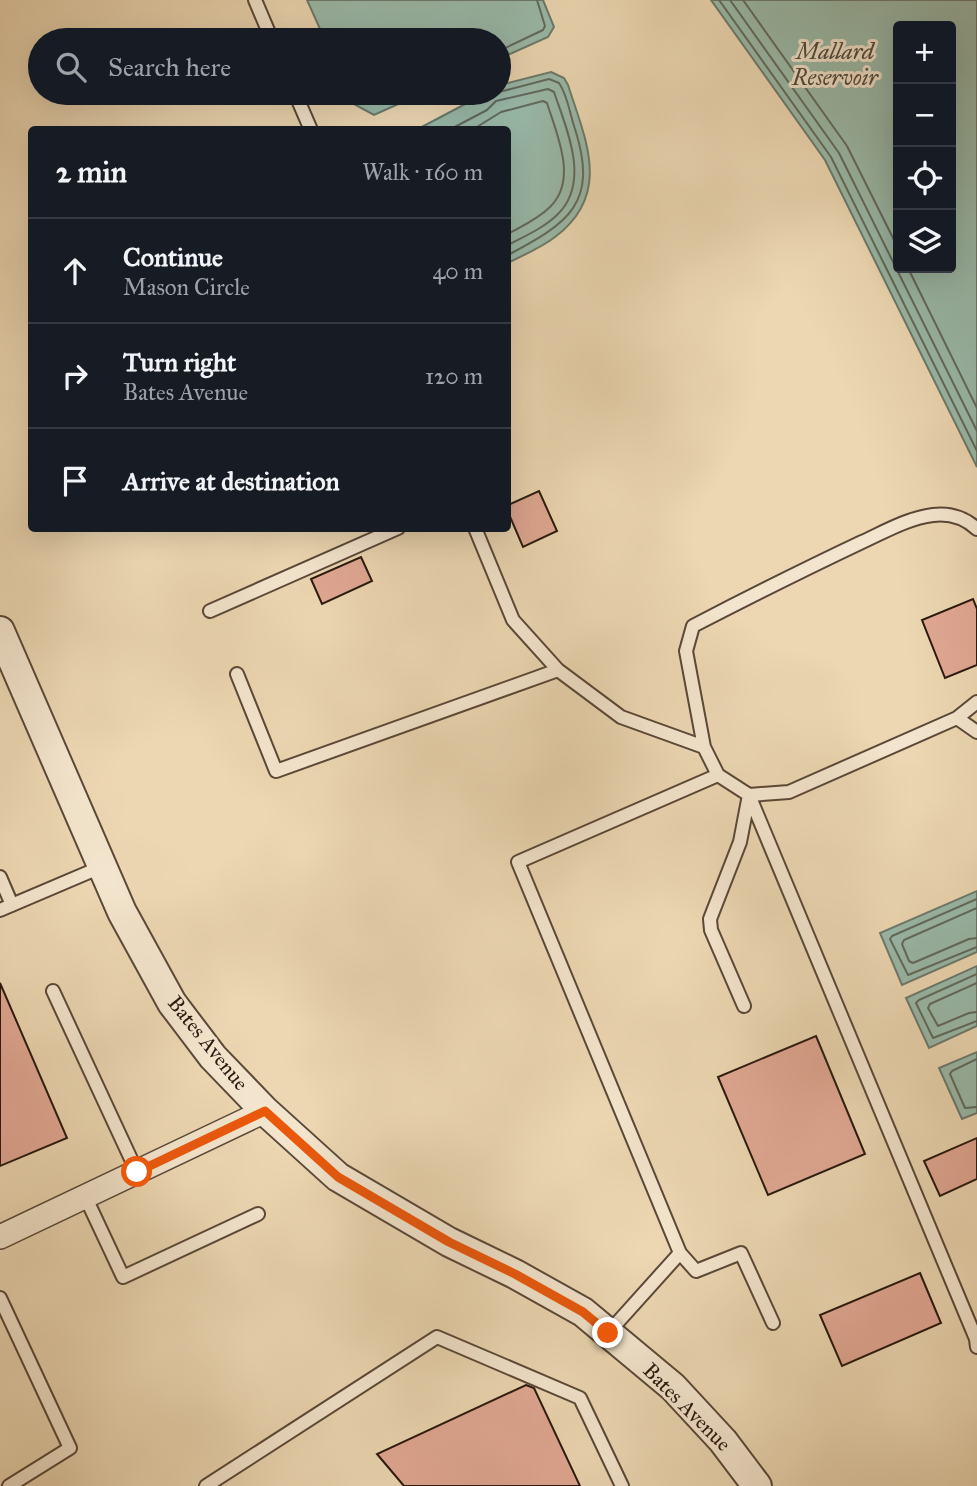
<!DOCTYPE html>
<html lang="en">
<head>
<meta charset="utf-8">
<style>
	body { margin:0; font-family:"IM FELL Great Primer",serif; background:#242831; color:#f1f3f6 }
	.controls { position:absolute; right:21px; top:21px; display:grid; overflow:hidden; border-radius:7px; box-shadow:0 7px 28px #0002 }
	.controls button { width:63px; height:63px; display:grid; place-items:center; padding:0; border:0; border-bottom:2px solid #363941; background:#171b24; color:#f1f3f6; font:35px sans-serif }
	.stop { position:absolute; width:21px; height:21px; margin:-16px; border:5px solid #ea580c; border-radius:50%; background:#fff }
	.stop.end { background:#ea580c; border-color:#fff; box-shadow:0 2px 7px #0008 }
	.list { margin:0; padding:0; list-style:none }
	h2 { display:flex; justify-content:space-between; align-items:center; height:91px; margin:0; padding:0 28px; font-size:30px }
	h2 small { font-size:23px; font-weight:400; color:#9ea1a6 }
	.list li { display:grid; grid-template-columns:46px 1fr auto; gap:21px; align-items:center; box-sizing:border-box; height:105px; padding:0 28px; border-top:2px solid #363941 }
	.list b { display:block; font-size:26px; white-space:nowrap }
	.list p { margin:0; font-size:23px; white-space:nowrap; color:#9ea1a6 }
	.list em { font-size:23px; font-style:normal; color:#9ea1a6 }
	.icon { flex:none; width:38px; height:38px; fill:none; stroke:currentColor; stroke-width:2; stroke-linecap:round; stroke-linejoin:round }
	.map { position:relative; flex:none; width:977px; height:1486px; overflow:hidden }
	.search { position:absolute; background:#171b24; box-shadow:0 7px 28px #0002; left:28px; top:28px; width:483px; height:77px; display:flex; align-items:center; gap:18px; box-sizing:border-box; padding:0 24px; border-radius:38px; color:#9ea1a6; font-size:26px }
	.panel { position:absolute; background:#171b24; box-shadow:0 7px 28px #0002; left:28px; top:126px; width:483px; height:406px; border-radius:7px }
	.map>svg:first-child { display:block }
	.water { fill:#99baaa; stroke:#6c7a6c; stroke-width:2; fill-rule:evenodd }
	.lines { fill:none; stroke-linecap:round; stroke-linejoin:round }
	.shore { stroke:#616a5c; stroke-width:2 }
	.building { fill:#e1a894; stroke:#29190f; stroke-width:2 }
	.service-casing { stroke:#5a4838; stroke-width:16 }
	.minor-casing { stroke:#5a4838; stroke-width:26 }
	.tertiary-casing { stroke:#5a4838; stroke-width:32 }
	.service { stroke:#f3e5cd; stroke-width:12 }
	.minor { stroke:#f3e5cd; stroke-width:23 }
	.tertiary { stroke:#f3e5cd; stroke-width:28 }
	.route { stroke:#ea580c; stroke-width:9 }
	.labels { text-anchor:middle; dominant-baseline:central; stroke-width:6; stroke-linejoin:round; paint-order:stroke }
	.street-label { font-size:21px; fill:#29190f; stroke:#f3e5cd }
	.water-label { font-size:23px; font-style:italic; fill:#4b493e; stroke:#f3e5cd }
</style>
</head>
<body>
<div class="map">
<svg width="977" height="1486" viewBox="0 0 977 1486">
	<rect width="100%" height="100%" fill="#ecd7b2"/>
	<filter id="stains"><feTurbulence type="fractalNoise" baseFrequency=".00286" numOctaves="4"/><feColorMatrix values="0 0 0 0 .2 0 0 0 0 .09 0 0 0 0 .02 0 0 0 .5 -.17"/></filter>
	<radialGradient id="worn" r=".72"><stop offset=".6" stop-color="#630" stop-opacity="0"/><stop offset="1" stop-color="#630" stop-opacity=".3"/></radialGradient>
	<!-- water -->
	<path class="water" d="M 307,0 L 543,0 L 554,27 L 548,37 L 499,59 L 499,40 L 325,40 Z
		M 711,0 L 977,0 L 977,467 L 825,160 ZM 898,26 L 951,26 L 951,268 L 898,268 Z
		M 551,72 L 564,78 L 568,85 C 586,141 612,194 555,237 C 541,248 523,255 508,263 L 508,130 L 418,129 L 486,93 L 499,93 L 499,86 L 504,84 Z
		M 343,93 L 423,93 L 374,115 L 350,102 Z
		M 977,891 L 977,952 L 902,985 L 880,933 Z
		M 977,966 L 977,1026 L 929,1048 L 906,998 Z
		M 977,1052 L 977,1113 L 962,1119 L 939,1068 Z"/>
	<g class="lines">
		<!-- shore -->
		<path class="shore" d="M 719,0 L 831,157 L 977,451
			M 730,0 L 839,153 L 977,431
			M 743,0 L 847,146 L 898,248
			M 499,51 L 543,30 L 545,26 L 537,0
			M 499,92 L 549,79 L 559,83 C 568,96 570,115 575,129 C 599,204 568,223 508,255
			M 449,130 L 487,110 L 496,101 L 548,89 L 554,92 C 566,128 591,181 558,214 C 544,228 525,236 508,245
			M 472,130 L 501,112 L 543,101 L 547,103 C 557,135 578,180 550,207 C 538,219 522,226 508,234
			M 908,268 L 977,408
			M 977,899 L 892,936 L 890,939 L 908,975 L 977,947
			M 977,908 L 904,940 L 902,944 L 909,961 L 913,963 L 969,939 L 977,938
			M 977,974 L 919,1000 L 916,1003 L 933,1038 L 977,1021
			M 977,983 L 930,1004 L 928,1008 L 938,1026 L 969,1013 L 977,1012
			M 977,1059 L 952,1071 L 950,1074 L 965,1108 L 977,1107"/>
	</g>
	<!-- building -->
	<path class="building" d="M 539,491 L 557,531 L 523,547 L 508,512 L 508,505 Z
		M 361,557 L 372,581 L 322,604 L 311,579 Z
		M 973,599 L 977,609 L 977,665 L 945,678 L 922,620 Z
		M 0,983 L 67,1138 L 0,1166 Z
		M 816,1036 L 865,1154 L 768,1195 L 718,1077 Z
		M 977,1138 L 977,1179 L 940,1196 L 924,1161 Z
		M 920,1273 L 941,1323 L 842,1366 L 820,1315 Z
		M 526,1385 L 534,1388 L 580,1486 L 404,1486 L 377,1454 Z"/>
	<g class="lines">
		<!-- service casing -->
		<g class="service-casing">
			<path id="service" d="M 255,0 L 272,40
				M 295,93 L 311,130
				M 475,528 L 513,620 L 558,670 L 621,717 L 704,747 L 718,775
				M 210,611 L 398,528
				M 237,674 L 276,771 L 558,670
				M 957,718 L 977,702
				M 704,747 L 686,651 L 693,626 C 749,597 805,569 862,542 C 884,532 908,518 933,515 C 950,513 965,518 977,529
				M 0,877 L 12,905
				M 0,910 L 101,867
				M 53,991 L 137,1172
				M 744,1006 L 711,930 L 710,919 L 740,842 L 749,795 L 789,792 L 957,718 L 977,732
				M 85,1196 L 123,1277 L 258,1214
				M 680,1253 L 696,1271 L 741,1253 L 773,1323
				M 0,1298 L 70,1448 L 9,1486
				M 608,1333 L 680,1253 L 518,862 L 718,775 L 749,795 L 976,1339 L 977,1347
				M 206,1486 L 437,1337 L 580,1398 L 622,1486"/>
		</g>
		<!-- minor casing -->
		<g class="minor-casing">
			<path id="minor" d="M 0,1237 L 265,1111"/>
		</g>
		<!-- tertiary casing -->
		<g class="tertiary-casing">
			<path id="tertiary" d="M 0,631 L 122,912 L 172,1003 L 213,1057 L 265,1111 L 338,1177 L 449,1242 L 515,1274 L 583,1312 L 673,1387 L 723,1441 L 757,1486"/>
		</g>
		<!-- service -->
		<use href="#service" class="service"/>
		<!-- minor -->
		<use href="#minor" class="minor"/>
		<!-- tertiary -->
		<use href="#tertiary" class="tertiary"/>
	</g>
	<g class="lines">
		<!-- route -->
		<path class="route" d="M 137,1172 L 265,1111 L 338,1177 L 449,1242 L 515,1274 L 583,1312 L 608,1333"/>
	</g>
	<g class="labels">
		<!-- street labels -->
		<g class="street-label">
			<text transform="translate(208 1043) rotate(51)">Bates Avenue</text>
			<text transform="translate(687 1407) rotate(45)">Bates Avenue</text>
		</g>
		<!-- water labels -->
		<g class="water-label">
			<text x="835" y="51">Mallard<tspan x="835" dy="26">Reservoir</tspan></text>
		</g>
	</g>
	<rect width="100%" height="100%" filter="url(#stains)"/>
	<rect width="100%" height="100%" fill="url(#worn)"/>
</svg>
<div class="controls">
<button>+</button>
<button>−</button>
<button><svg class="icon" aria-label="locate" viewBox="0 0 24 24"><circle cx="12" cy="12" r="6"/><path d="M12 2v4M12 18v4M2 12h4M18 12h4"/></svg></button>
<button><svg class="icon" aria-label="layers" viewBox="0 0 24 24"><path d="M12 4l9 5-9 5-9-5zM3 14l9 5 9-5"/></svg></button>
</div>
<div class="stop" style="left:137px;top:1172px"></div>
<div class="stop end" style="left:608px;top:1333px"></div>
<div class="search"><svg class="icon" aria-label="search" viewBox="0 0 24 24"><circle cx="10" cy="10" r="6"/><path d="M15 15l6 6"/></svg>Search here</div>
<section class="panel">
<h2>2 min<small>Walk · 160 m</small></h2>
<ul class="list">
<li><svg class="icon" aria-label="ahead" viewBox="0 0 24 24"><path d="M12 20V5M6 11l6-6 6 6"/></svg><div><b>Continue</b><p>Mason Circle</p></div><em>40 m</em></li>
<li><svg class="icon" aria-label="right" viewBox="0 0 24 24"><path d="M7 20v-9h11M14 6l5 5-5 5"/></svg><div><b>Turn right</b><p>Bates Avenue</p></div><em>120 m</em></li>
<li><svg class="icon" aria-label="arrive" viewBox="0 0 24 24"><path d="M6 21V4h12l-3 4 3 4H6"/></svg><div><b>Arrive at destination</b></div></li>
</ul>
</section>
</div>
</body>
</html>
